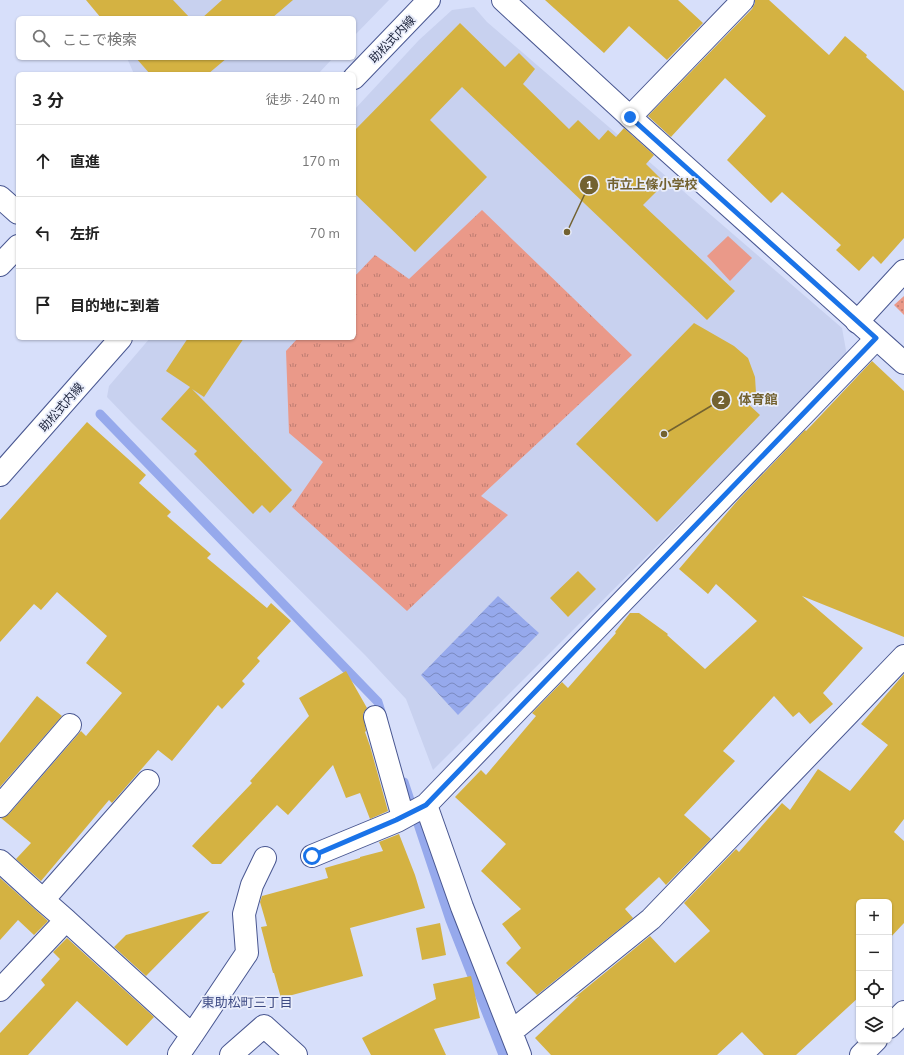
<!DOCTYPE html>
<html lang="ja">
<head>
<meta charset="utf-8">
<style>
	body { margin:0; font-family:Mulish,"Noto Sans JP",sans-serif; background:#f2f2f2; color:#222 }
	.controls { position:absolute; right:12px; bottom:12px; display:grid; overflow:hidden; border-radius:6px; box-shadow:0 1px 3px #0004 }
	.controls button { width:36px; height:36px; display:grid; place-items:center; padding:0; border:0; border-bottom:1px solid #e0e0e0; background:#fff; color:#222; font:20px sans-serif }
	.stop { position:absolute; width:12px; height:12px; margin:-9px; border:3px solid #1a73e8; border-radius:50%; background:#fff }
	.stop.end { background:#1a73e8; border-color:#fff; box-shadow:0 1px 4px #0008 }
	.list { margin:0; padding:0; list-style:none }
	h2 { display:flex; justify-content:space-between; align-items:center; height:52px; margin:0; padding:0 16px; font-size:17px }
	h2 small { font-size:13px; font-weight:400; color:#767676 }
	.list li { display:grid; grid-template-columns:26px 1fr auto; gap:12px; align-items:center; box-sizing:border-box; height:72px; padding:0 16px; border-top:1px solid #e0e0e0 }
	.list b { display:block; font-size:15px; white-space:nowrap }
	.list em { font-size:13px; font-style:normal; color:#767676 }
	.icon { flex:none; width:22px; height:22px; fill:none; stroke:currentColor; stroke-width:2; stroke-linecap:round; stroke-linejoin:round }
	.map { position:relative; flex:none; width:904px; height:1055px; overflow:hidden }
	.search { position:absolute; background:#fff; box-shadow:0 1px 3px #0004; left:16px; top:16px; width:340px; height:44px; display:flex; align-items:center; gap:10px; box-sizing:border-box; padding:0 14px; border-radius:6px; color:#767676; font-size:15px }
	.panel { position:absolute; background:#fff; box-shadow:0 1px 3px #0004; left:16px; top:72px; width:340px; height:268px; border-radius:6px }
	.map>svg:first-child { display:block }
	.built { fill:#c8d1ef }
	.grass { fill:url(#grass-tufts) }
	.park { fill:url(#park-dots) }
	.garden { fill:#ea9989 }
	.water { fill:url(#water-waves) }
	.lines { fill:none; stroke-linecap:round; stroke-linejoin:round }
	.stream { stroke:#96a9ec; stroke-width:9 }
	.building { fill:#d4b242 }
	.minor-casing { stroke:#495791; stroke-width:24 }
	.tertiary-casing { stroke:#495791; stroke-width:24 }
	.minor { stroke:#fff; stroke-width:22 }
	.tertiary { stroke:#fff; stroke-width:22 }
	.route { stroke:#1a73e8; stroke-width:5 }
	.labels { text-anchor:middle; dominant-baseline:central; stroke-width:3.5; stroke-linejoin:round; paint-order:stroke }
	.street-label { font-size:12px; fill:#192038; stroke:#e9edfb }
	.neighbourhood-label { font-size:13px; fill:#3e4b84; stroke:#e9edfb }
	.leader { fill:none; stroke:#736230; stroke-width:1.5 }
	.callout-dot { fill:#736230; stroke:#e9edfb; stroke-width:1.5 }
	.mark-label { font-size:12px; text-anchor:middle; font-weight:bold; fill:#fff }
	.callout-label { font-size:13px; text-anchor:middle; font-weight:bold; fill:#736230; stroke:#e9edfb; stroke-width:3.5; stroke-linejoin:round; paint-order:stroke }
</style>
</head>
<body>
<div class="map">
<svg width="904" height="1055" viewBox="0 0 904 1055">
	<defs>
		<pattern id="grass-tufts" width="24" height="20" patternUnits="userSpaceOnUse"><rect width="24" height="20" fill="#ea9989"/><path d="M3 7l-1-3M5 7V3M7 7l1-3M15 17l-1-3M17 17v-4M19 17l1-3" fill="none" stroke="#bd7c71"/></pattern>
		<pattern id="park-dots" width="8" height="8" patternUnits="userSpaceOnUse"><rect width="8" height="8" fill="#ea9989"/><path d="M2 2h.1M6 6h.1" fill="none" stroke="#bd7c71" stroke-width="1.8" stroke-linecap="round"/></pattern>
		<pattern id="water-waves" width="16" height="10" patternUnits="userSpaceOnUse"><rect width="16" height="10" fill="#96a9ec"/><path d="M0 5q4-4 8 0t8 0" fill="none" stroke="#7a89c0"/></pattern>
	</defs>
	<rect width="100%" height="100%" fill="#d7dffa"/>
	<!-- built -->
	<path class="built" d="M 102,0 L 389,0 L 354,36 L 354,18 L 110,18 Z
		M 474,7 L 487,22 L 842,328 L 847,356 L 433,770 L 406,699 L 365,655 L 132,423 L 107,397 L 109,386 L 150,338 L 354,338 L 354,110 L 419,40 L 452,10 Z
		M 127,58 L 333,58 L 318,74 L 134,74 Z"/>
	<!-- grass -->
	<path class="grass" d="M 482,210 L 632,355 L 481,496 L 508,515 L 407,611 L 292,507 L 323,462 L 289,433 L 286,351 L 298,338 L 354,338 L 354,277 L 375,255 L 409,279 Z"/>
	<!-- park -->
	<path class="park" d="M 904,296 L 904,315 L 894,305 Z"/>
	<!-- garden -->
	<path class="garden" d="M 728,236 L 752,258 L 730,281 L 707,256 Z"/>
	<!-- water -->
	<path class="water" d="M 498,596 L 539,633 L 458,715 L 421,675 Z"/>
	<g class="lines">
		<!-- stream -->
		<path class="stream" d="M 100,414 L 378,702 L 383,718
			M 404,782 L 450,920 L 503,1055"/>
	</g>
	<!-- building -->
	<path class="building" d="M 86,0 L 173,0 L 190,18 L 101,18 Z
		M 222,0 L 293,0 L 272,18 L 202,18 Z
		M 545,0 L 678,0 L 703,23 L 667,60 L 629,26 L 604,53 Z
		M 755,0 L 769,0 L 829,55 L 845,36 L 867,55 L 866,57 L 904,91 L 904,238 L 881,264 L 873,256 L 859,271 L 836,250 L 841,245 L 782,192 L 771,203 L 727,160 L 766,116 L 725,78 L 671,137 L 648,116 L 752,9 L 755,3 Z
		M 460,23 L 505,67 L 519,53 L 535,69 L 523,84 L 569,129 L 578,120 L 599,140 L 608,130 L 616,137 L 624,128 L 654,155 L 646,164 L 665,183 L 643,205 L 735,291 L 707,320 L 462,87 L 430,120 L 487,177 L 415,252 L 354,193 L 354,131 Z
		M 136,58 L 227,58 L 208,74 L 150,74 Z
		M 694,323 L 734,346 L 748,358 L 755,377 L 756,393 L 746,402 L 760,415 L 657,522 L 576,444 Z
		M 188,338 L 244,338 L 204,397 L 192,389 L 292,490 L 270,513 L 262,505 L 253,514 L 194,454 L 197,451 L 161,419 L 190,387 L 166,371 Z
		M 872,361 L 904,391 L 904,637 L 802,596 L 863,648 L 823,693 L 833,704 L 810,724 L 799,712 L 793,717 L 774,696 L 723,751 L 735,761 L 684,815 L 711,839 L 666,885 L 659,877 L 625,909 L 633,918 L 537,995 L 506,963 L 521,948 L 502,924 L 521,909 L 481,871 L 506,844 L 455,797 L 481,770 L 486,775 L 536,716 L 532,713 L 562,682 L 568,688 L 616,633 L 615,632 L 630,613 L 639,613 L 668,634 L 667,635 L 705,669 L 757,621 L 716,584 L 708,594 L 679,569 L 738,500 L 805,430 L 806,431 Z
		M 87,422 L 146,475 L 139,483 L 171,512 L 167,516 L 211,554 L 207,558 L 267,608 L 271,603 L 291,621 L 257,658 L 260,661 L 242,681 L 245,684 L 222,709 L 218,705 L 172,761 L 158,750 L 112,803 L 109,800 L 41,881 L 16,859 L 31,843 L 1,818 L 9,814 L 81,731 L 86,736 L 122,693 L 86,663 L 107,636 L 57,592 L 41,610 L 34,604 L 0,642 L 0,520 Z
		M 578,571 L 596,589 L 568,617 L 550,598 Z
		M 346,671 L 367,708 L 363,714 L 366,731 L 365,732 L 370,746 L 388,811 L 370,819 L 360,793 L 346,798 L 333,765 L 288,815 L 277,805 L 221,864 L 212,864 L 192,846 L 252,783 L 250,781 L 309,716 L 299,698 Z
		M 904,674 L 904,819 L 894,832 L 904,841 L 904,923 L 889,939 L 889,902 L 859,902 L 859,997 L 796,1055 L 764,1055 L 742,1032 L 717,1055 L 551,1055 L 535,1038 L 579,996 L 574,998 L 650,936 L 675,963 L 710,931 L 684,903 L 736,849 L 739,852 L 782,803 L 790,810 L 818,769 L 850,791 L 888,745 L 861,724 Z
		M 37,696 L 62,716 L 0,787 L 0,743 Z
		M 399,834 L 415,875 L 425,908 L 350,928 L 363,976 L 281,998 L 274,973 L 273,973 L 261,927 L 267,926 L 260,902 L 262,896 L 328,878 L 325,868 L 360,858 L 360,857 L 383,851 L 379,842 Z
		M 0,878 L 48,921 L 34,935 L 18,920 L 0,940 Z
		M 210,911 L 146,976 L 114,947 L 126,935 Z
		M 440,923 L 446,955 L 422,960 L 416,928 Z
		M 67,938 L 154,1017 L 127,1046 L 77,1001 L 28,1055 L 0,1055 L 0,1033 L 45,985 L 41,980 L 60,959 L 53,952 Z
		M 471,976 L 480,1018 L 434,1029 L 446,1055 L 371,1055 L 362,1038 L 436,999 L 433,984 Z"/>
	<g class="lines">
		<!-- minor casing -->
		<g class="minor-casing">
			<path id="minor" d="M 503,0 L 630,117 L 743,0
				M 0,197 L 18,213
				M 0,265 L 18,246
				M 857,322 L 904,271
				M 375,717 L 403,817
				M 426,805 L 462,907 L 520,1055
				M 0,806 L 70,725
				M 312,856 L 397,821 L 426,805 L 876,339
				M 0,861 L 43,900 L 66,920 L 192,1035 L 179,1054
				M 43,900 L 148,781
				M 0,990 L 66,920
				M 889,1027 L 904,1012
				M 511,1032 L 651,919 L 904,656
				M 192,1035 L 247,953 L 244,914 L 252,885 L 265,858
				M 231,1055 L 264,1026 L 296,1055
				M 861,1055 L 876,1040"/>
		</g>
		<!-- tertiary casing -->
		<g class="tertiary-casing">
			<path id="tertiary" d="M 354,78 L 429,0
				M 630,117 L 904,363
				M 0,475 L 121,338"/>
		</g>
		<!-- minor -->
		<use href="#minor" class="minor"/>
		<!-- tertiary -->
		<use href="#tertiary" class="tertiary"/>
	</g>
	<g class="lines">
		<!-- route -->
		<path class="route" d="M 312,856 L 396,820 L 426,805 L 876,338 L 630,117"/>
	</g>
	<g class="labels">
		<!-- street labels -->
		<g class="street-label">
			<text transform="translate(392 39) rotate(-46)">助松式内線</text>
			<text transform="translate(61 407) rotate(-49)">助松式内線</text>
		</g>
		<!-- neighbourhood labels -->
		<g class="neighbourhood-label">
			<text x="247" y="1002">東助松町三丁目</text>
		</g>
	</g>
	<!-- callouts -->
	<path class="leader" d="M567 232L589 185M664 434L721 400"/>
	<g class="callout-dot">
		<circle cx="567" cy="232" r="4"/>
		<circle cx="664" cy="434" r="4"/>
		<circle cx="589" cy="185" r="10"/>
		<circle cx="721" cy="400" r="10"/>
	</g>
	<g class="mark-label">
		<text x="589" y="189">1</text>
		<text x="721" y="404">2</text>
	</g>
	<g class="callout-label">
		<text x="652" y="189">市立上條小学校</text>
		<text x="758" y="404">体育館</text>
	</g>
</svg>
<div class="controls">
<button>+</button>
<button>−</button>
<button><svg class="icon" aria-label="locate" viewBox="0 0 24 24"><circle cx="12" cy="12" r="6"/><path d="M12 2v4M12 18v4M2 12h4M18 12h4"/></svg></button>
<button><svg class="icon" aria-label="layers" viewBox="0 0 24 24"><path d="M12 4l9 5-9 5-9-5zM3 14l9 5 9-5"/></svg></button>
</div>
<div class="stop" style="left:312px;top:856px"></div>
<div class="stop end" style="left:630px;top:117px"></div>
<div class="search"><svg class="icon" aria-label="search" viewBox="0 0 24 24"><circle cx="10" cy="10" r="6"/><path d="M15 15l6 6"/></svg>ここで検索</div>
<section class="panel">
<h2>3 分<small>徒歩 · 240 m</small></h2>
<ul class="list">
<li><svg class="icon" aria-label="ahead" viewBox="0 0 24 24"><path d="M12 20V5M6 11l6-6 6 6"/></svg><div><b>直進</b></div><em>170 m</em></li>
<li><svg class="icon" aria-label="left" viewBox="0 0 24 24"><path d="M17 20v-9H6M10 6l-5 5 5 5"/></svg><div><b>左折</b></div><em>70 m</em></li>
<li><svg class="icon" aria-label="arrive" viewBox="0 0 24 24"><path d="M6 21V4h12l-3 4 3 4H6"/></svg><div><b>目的地に到着</b></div></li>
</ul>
</section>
</div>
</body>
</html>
